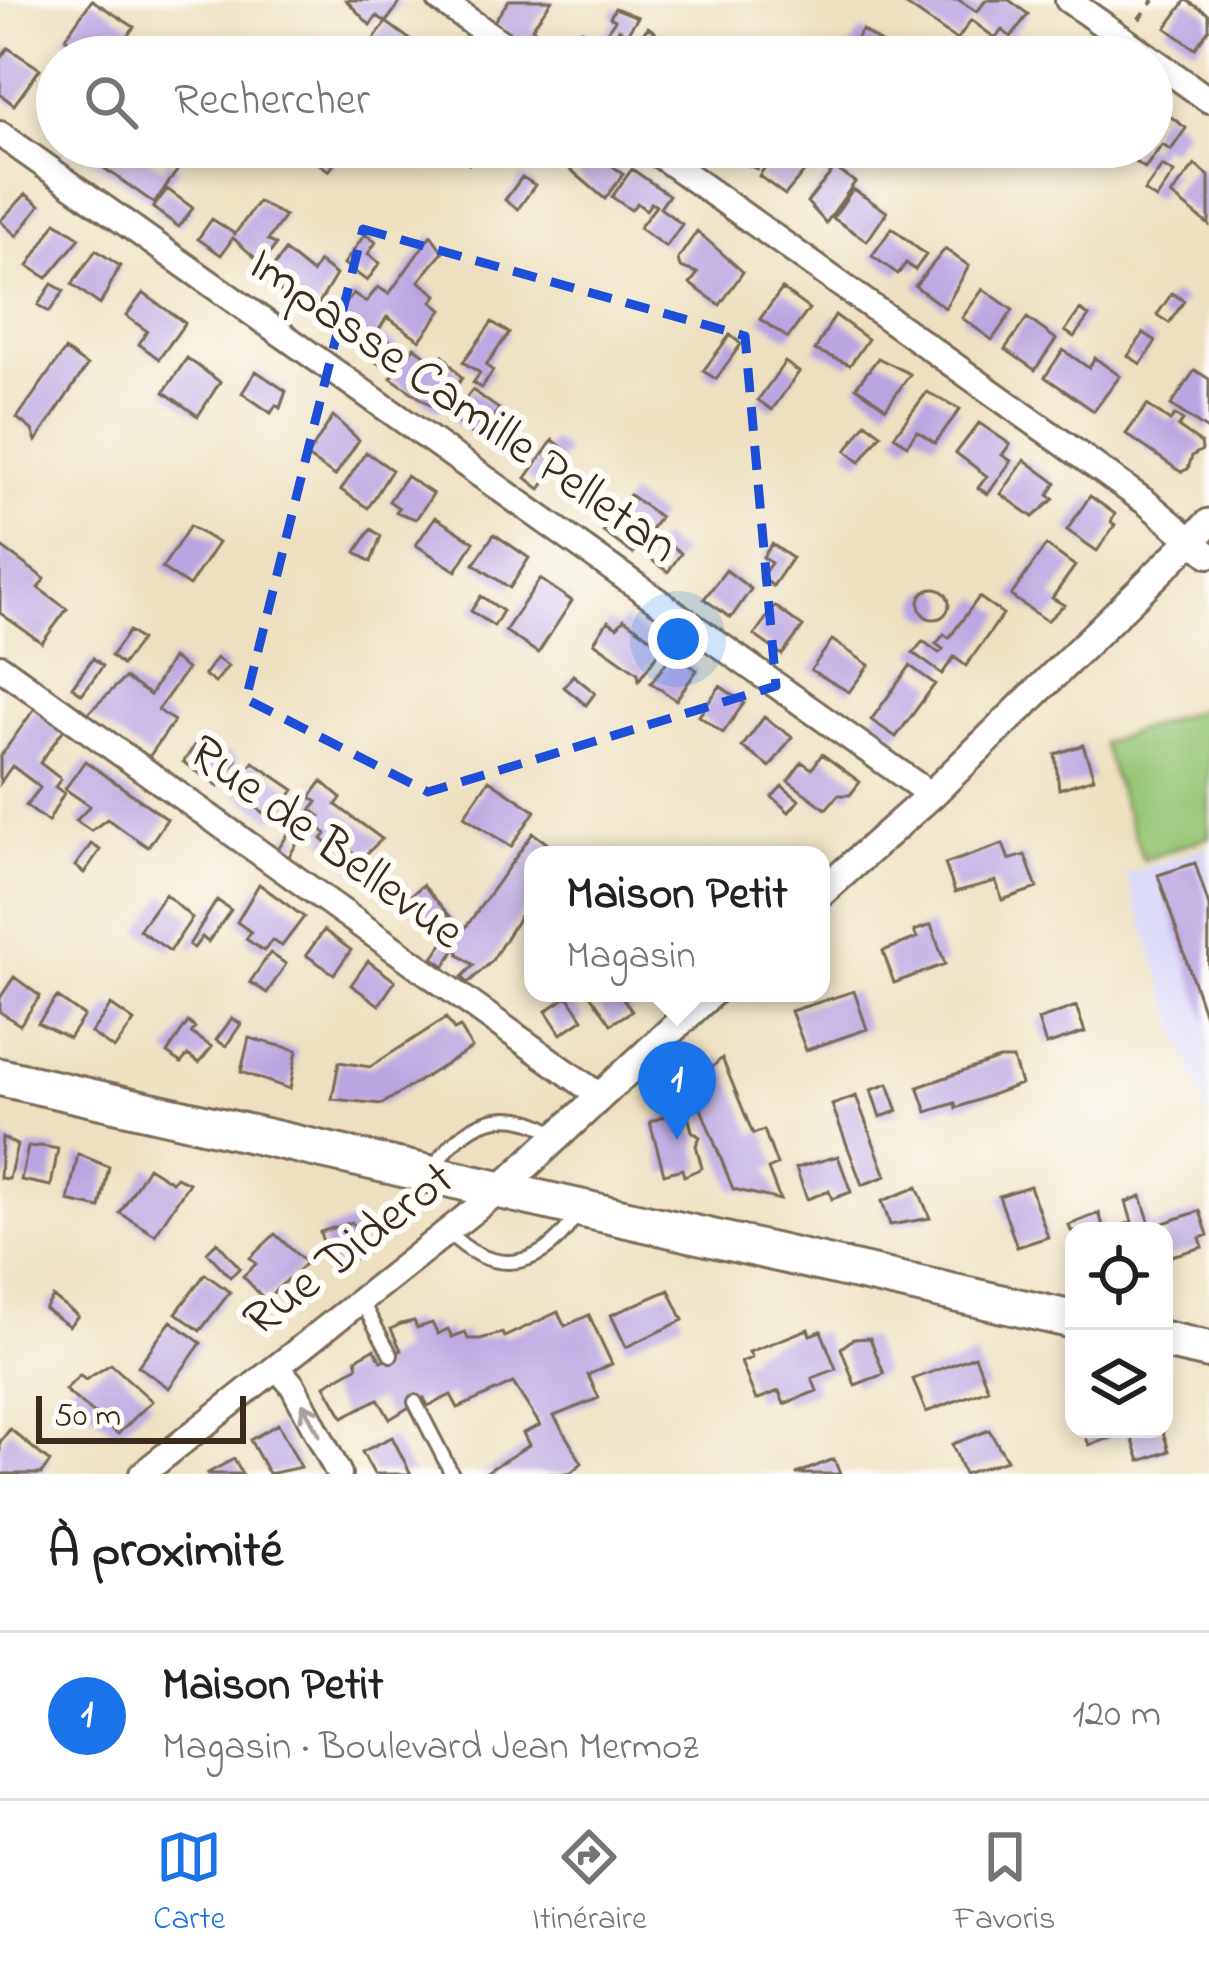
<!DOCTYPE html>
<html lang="fr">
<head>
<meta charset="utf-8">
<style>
	body { margin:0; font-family:"Indie Flower",sans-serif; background:#f2f2f2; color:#202124 }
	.controls { position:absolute; right:36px; bottom:36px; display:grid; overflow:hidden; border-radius:24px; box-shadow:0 6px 18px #0003 }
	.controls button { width:108px; height:108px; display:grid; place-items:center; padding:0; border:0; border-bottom:3px solid #e0e0e0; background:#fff; color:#202124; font:60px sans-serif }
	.scale { position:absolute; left:36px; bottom:30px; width:210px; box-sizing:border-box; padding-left:12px; border:6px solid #3b2a1e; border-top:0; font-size:33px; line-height:42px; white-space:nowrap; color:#3b2a1e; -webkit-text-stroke:9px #fdfcf7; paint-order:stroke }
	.you { position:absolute; left:678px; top:639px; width:42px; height:42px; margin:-30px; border:9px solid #fff; border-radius:50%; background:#1a73e8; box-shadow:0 0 0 18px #1a73e833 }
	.badge { display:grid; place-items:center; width:78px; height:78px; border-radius:50%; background:#1a73e8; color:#fff; font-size:39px; font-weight:700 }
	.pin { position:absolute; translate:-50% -99px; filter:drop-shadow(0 3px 6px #0008) }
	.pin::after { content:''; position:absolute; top:63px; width:42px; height:36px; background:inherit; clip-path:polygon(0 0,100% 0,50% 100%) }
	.popup { position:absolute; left:524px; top:846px; width:306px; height:156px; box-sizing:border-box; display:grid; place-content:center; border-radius:24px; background:#fff; filter:drop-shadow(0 3px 9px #0005); font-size:39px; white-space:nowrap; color:#757577 }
	.popup b { font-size:45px; color:#202124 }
	.popup::after { content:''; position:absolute; left:50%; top:100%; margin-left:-24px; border:24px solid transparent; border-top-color:#fff }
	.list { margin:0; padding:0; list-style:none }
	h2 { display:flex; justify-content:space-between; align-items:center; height:156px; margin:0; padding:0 48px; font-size:51px }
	h2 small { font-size:39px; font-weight:400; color:#757577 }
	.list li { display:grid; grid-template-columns:78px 1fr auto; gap:36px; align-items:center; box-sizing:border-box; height:168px; padding:0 48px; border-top:3px solid #e0e0e0 }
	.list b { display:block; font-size:45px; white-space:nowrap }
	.list p { margin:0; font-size:39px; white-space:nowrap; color:#757577 }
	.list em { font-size:39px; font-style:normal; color:#757577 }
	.icon { flex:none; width:66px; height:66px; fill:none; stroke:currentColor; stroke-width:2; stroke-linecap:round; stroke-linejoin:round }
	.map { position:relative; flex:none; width:1209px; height:1474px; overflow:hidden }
	.search { position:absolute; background:#fff; box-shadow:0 6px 18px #0003; left:36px; right:36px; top:36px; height:132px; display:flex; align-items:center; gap:30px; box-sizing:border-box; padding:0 42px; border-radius:66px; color:#757577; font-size:45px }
	.sheet { height:324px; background:#fff }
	nav { display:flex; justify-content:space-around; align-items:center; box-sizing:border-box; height:168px; border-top:3px solid #e0e0e0; background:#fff; font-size:33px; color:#757577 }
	nav a { display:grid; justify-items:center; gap:6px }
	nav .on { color:#1a73e8 }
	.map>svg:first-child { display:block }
	.built { fill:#d8d7f8 }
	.green { fill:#98c674; stroke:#6a7849; stroke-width:3 }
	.building { fill:#b9a5e1 }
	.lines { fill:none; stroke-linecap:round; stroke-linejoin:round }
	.service-casing { stroke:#796a57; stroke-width:18 }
	.minor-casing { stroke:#796a57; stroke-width:30 }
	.tertiary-casing { stroke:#796a57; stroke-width:33 }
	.primary-casing { stroke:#796a57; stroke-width:42 }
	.path { stroke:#796a57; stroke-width:4.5; stroke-dasharray:9 9; stroke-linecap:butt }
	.service { stroke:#fff; stroke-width:12 }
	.minor { stroke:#fff; stroke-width:24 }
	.tertiary { stroke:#fff; stroke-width:27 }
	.primary { stroke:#fff; stroke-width:36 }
	.oneway { stroke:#a79f9a }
	.marked { fill:none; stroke:#1d4ed8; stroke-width:9; stroke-dasharray:24 15; stroke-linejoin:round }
	.labels { text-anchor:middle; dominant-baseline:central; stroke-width:12; stroke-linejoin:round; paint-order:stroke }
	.street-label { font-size:51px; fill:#3b2a1e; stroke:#fdfcf7 }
</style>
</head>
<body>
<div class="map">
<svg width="1209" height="1474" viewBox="0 0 1209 1474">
	<rect width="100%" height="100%" fill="#fdfcf7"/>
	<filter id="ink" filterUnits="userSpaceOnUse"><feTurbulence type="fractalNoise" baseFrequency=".00833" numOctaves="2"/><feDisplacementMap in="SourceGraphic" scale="24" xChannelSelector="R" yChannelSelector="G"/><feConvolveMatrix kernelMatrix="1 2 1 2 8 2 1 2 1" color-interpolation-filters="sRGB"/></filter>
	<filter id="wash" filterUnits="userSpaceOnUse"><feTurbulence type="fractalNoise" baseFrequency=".004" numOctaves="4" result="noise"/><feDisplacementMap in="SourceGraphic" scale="48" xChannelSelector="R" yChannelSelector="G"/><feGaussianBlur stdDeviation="2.7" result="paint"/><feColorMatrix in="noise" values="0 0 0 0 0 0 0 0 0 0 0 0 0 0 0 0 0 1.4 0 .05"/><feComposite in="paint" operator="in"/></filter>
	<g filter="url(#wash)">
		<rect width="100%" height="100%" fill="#ede0c0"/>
		<!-- built -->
		<path class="built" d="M 1209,846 L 1209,1123 L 1126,874 Z"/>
		<!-- green -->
		<path class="green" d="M 1209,706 L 1209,837 L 1143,860 L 1102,743 Z"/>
		<g id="blocks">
			<!-- building -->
			<path class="building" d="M 92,0 L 134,27 L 116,52 L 99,41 L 89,56 L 65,38 Z
				M 346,0 L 402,0 L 386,22 L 419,46 L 410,57 L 363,55 L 386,22 L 377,16 L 370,25 Z
				M 509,0 L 552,0 L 532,28 L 537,32 L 533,39 L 544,46 L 552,35 L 564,43 L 554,57 L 541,57 L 493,23 Z
				M 899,0 L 959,0 L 977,12 L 986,0 L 1009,0 L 1028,14 L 1011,37 L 1002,30 L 995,38 L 971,20 L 957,40 Z
				M 1186,0 L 1209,14 L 1209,29 L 1195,49 L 1166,28 Z
				M 615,8 L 638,17 L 626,35 L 619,29 L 597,57 L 564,57 L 582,30 L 600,42 L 615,20 L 610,17 Z
				M 648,27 L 655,32 L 638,57 L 615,57 L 624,44 L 632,49 Z
				M 862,30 L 895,53 L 892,57 L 843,57 Z
				M 438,40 L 456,53 L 453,57 L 425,57 Z
				M 8,48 L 40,69 L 14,105 L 0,94 L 0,58 Z
				M 1163,111 L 1186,128 L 1171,150 L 1162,145 L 1145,168 L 1130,159 L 1138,147 L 1152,147 L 1152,127 Z
				M 103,147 L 135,147 L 162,169 L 168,161 L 179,168 L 154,203 L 94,161 Z
				M 316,147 L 346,147 L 329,171 L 310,157 Z
				M 445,147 L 482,147 L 469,164 Z
				M 558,147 L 621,147 L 609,163 L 623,174 L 605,199 L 557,158 L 563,151 Z
				M 731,147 L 772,147 L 757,169 L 726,155 Z
				M 794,147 L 818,155 L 785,195 L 759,176 L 778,148 L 788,155 Z
				M 1195,165 L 1209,176 L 1209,225 L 1171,195 Z
				M 1162,166 L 1174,173 L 1156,199 L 1144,191 Z
				M 835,168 L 855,182 L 826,223 L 807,202 Z
				M 632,169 L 669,195 L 660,208 L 682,224 L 666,247 L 639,228 L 656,206 L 651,203 L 646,210 L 637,203 L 631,210 L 612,197 Z
				M 522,177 L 535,185 L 518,209 L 505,200 Z
				M 167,189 L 193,208 L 179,227 L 153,208 Z
				M 853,189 L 887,212 L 867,241 L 833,218 Z
				M 26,194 L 40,205 L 17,236 L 0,221 Z
				M 258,202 L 285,216 L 268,240 L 276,245 L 262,264 L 233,238 L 221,255 L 198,239 L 212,219 L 235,234 Z
				M 56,222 L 80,238 L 47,278 L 28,266 Z
				M 892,228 L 926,255 L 915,270 L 906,263 L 898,274 L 872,256 Z
				M 697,231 L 743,272 L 720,305 L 690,284 L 698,273 L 680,267 L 678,259 Z
				M 365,234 L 376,242 L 368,254 L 380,263 L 367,281 L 344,264 Z
				M 431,235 L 443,252 L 419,281 L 437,295 L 432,302 L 442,310 L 420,340 L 387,317 L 377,333 L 399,347 L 385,368 L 327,329 L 353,293 L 366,302 L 378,287 L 389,294 Z
				M 945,249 L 969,266 L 945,308 L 915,286 Z
				M 96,250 L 120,266 L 100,305 L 72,284 Z
				M 285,251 L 312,273 L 319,262 L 336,275 L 312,315 L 264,280 Z
				M 52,284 L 64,291 L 49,312 L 38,305 Z
				M 782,289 L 809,309 L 788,338 L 760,319 Z
				M 983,289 L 1013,310 L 992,340 L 962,318 Z
				M 143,293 L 185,323 L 159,359 L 139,344 L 147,331 L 126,316 Z
				M 1172,293 L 1184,301 L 1169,323 L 1157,315 Z
				M 1080,310 L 1089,316 L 1074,337 L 1065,331 Z
				M 835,315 L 868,339 L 850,365 L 815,350 Z
				M 1027,318 L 1056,339 L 1035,370 L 1005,349 Z
				M 492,322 L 509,333 L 486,365 L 493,371 L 481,388 L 473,383 L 480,373 L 463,362 Z
				M 1144,333 L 1156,341 L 1141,364 L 1128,356 Z
				M 730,335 L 741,344 L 716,379 L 703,371 Z
				M 414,347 L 437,364 L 443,355 L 462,378 L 439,411 L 391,378 Z
				M 65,350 L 87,366 L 36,441 L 32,430 L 17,418 Z
				M 1063,350 L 1089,368 L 1095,358 L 1120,376 L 1094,411 L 1045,377 Z
				M 187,358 L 220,382 L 198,416 L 164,392 Z
				M 878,358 L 910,374 L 886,408 L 856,387 Z
				M 785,362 L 799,372 L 772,410 L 758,400 Z
				M 1195,370 L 1209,379 L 1209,431 L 1171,405 Z
				M 256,371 L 286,391 L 280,408 L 276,405 L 271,413 L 242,393 Z
				M 472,390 L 499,409 L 478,438 L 451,418 Z
				M 927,392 L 960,409 L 935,443 L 917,431 L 907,445 L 894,436 Z
				M 1147,405 L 1170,421 L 1175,415 L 1183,421 L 1178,427 L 1201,443 L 1202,450 L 1192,456 L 1188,469 L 1181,472 L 1126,434 Z
				M 333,416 L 359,440 L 335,476 L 307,457 Z
				M 866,423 L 881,434 L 860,462 L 846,451 Z
				M 979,423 L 1010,444 L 1002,455 L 1011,461 L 988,494 L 978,488 L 987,476 L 956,453 Z
				M 553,440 L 567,451 L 540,489 L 526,478 Z
				M 366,452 L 392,470 L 368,508 L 341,490 Z
				M 1025,460 L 1056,483 L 1048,495 L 1054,499 L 1033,517 L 1001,494 Z
				M 406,476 L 433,494 L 416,519 L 396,512 L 399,508 L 389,501 Z
				M 630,495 L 660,517 L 633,554 L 603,532 Z
				M 1090,496 L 1115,514 L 1111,522 L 1115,525 L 1097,551 L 1067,530 Z
				M 435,517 L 474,542 L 456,571 L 416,545 Z
				M 190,526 L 218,543 L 189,586 L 162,568 Z
				M 371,529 L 381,536 L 371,562 L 356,552 Z
				M 494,534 L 529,558 L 510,588 L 474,564 Z
				M 660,538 L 681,553 L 668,572 L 647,557 Z
				M 772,544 L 792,558 L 773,586 L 761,577 L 771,563 L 763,557 Z
				M 1046,545 L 1075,566 L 1052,598 L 1064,605 L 1047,621 L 1011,596 Z
				M 0,546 L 45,579 L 38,588 L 67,609 L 42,643 L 0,613 Z
				M 726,570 L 751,589 L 731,618 L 704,599 Z
				M 540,579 L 572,601 L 538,653 L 505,631 Z
				M919 604a15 15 0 1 1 30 0a15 15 0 1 1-30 0Z
				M 481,596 L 503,611 L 494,626 L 471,611 Z
				M 979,597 L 1003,614 L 966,666 L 954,657 L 942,674 L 913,653 L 923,641 L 939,653 L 943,649 L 936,644 L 944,634 L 949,638 Z
				M 775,606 L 803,627 L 782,655 L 754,635 Z
				M 624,619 L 663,646 L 639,680 L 638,673 L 594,642 L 608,621 L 617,627 Z
				M 129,631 L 141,640 L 122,665 L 111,656 Z
				M 832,640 L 869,665 L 849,692 L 811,670 Z
				M 673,653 L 697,670 L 676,700 L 651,683 Z
				M 93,658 L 103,666 L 82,694 L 72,687 Z
				M 172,658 L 187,669 L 158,710 L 174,721 L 149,757 L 87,714 L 125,678 L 150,695 Z
				M 216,658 L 228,666 L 215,683 L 204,675 Z
				M 910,666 L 935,684 L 896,737 L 871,720 Z
				M 573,675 L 595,693 L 586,705 L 564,687 Z
				M 720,686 L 744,703 L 723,733 L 699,716 Z
				M 35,708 L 64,729 L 40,763 L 61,779 L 55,787 L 64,793 L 48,822 L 26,806 L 40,788 L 36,784 L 12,766 L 0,783 L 0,757 Z
				M 764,717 L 792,737 L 770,767 L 742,747 Z
				M 199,740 L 223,758 L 227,752 L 237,760 L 218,786 L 183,762 Z
				M 1083,745 L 1094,778 L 1059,789 L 1055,754 Z
				M 822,754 L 860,782 L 850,795 L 838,795 L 826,809 L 788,781 L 802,762 L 812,769 Z
				M 85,761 L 167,819 L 148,847 L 107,819 L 91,831 L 76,821 L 90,806 L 65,789 Z
				M 253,762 L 294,790 L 273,820 L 233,791 Z
				M 489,780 L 535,811 L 511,847 L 464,816 Z
				M 322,781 L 341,798 L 336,805 L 382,839 L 361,859 L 333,839 L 329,845 L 322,839 L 326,834 L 316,823 L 320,816 L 311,810 L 317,802 L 310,797 Z
				M 782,786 L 799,800 L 789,812 L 772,797 Z
				M 290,831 L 301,837 L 286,861 L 276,853 Z
				M 533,833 L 563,855 L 533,855 L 533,895 L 491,962 L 468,983 L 462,977 L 474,965 L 459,955 L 457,946 L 445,966 L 433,958 L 449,935 L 404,901 L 423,885 L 463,931 Z
				M 91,844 L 100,850 L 84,873 L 75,866 Z
				M 1003,844 L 1009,860 L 1025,855 L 1037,888 L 1002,900 L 996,881 L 955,892 L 945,864 Z
				M 1195,863 L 1209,906 L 1208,1025 L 1158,875 Z
				M 259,884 L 304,917 L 282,946 L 272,940 L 264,951 L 246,939 L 251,932 L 237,922 Z
				M 165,894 L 192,918 L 170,951 L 139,930 Z
				M 217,900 L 231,910 L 208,942 L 202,937 L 194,948 L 189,945 Z
				M 931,925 L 945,964 L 894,983 L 883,951 L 917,938 L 914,931 Z
				M 324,930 L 351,950 L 334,974 L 306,955 Z
				M 270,953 L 286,964 L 267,993 L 250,982 Z
				M 368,961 L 395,981 L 379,1005 L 351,985 Z
				M 14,977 L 40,996 L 20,1025 L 0,1012 L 0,998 Z
				M 854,991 L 867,1029 L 806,1050 L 791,1011 Z
				M 589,993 L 619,993 L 632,1011 L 611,1024 Z
				M 568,996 L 583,1019 L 561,1034 L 546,1011 Z
				M 57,997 L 84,1016 L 69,1038 L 38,1023 Z
				M 111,1005 L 134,1021 L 114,1049 L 91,1033 Z
				M 1076,1006 L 1085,1032 L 1046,1045 L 1038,1020 Z
				M 232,1018 L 241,1024 L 226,1046 L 216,1040 Z
				M 446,1018 L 454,1030 L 460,1027 L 472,1048 L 382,1104 L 332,1099 L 339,1062 L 370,1067 Z
				M 188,1022 L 195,1028 L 191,1033 L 212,1047 L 199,1063 L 188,1055 L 181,1063 L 167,1053 Z
				M 249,1038 L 297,1050 L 290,1089 L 241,1072 Z
				M 722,1058 L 753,1134 L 764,1130 L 777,1165 L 768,1169 L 780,1200 L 733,1189 L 692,1086 Z
				M 999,1059 L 1013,1059 L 1021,1084 L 956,1108 L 955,1103 L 927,1112 L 918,1087 Z
				M 888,1084 L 898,1111 L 880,1117 L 871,1090 Z
				M 856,1096 L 886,1176 L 862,1185 L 832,1105 Z
				M 686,1108 L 692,1131 L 700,1137 L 696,1145 L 702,1168 L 684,1176 L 682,1169 L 664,1174 L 650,1122 Z
				M 2,1137 L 17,1145 L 9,1179 L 0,1178 Z
				M 42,1146 L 58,1149 L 51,1186 L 21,1180 L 28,1147 Z
				M 78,1154 L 109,1167 L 100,1208 L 68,1201 Z
				M 838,1156 L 851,1192 L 832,1199 L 829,1191 L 807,1199 L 796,1168 Z
				M 148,1167 L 172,1182 L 176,1177 L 189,1183 L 155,1235 L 120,1213 Z
				M 1030,1186 L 1048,1237 L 1017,1247 L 999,1196 Z
				M 917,1187 L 930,1218 L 890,1225 L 882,1201 Z
				M 1141,1196 L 1151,1227 L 1200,1211 L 1208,1235 L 1200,1238 L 1203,1247 L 1164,1258 L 1164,1231 L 1108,1231 L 1132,1222 L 1126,1202 Z
				M 1099,1213 L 1105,1231 L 1071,1231 L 1069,1225 Z
				M 352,1222 L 364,1255 L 330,1266 L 320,1232 Z
				M 275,1234 L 306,1263 L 265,1300 L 243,1276 L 256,1264 L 250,1258 Z
				M 217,1242 L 240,1268 L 230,1277 L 207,1252 Z
				M 205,1274 L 230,1292 L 200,1331 L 176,1313 Z
				M 669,1290 L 683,1320 L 626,1347 L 611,1315 Z
				M 53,1297 L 78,1316 L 69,1326 L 45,1309 Z
				M 558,1312 L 565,1326 L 589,1315 L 612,1364 L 588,1375 L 599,1398 L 554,1416 L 582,1463 L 569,1474 L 483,1474 L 529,1445 L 523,1433 L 540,1425 L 513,1383 L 458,1408 L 451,1395 L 428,1406 L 424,1398 L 390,1419 L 378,1399 L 343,1417 L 325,1385 L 358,1366 L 356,1359 L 374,1349 L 381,1361 L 401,1350 L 391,1329 L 401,1324 L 414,1321 L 417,1328 L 432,1323 L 438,1334 L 448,1329 L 452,1337 L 465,1332 L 468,1339 L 480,1339 L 502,1333 L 504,1337 Z
				M 171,1321 L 201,1343 L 169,1388 L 138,1366 Z
				M 808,1329 L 810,1335 L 821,1331 L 836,1369 L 812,1378 L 817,1391 L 784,1404 L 779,1391 L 756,1400 L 741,1362 L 752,1358 L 749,1352 Z
				M 870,1338 L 884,1374 L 855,1385 L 841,1348 L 853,1339 Z
				M 975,1356 L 988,1389 L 926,1412 L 913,1379 Z
				M 111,1364 L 152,1401 L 118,1434 L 65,1390 L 80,1375 L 85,1380 Z
				M 278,1424 L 301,1467 L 269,1474 L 250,1440 Z
				M 10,1429 L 50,1462 L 41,1474 L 0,1474 L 0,1442 Z
				M 1083,1429 L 1162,1429 L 1169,1451 L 1140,1461 L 1130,1432 L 1089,1445 Z
				M 989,1430 L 1007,1460 L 964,1474 L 952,1444 Z
				M 392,1437 L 411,1474 L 374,1474 L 362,1452 Z
				M 234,1459 L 242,1474 L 206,1474 Z
				M 834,1459 L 840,1474 L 796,1474 Z"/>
		</g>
	</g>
	<g filter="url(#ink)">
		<use href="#blocks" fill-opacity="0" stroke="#796a57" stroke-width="3"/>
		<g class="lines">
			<!-- service casing -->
			<g class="service-casing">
				<path id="service" d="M 433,1168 C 465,1121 505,1102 555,1134
					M 448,1232 C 496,1280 545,1268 578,1212
					M 361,1301 L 391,1355
					M 415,1402 L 452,1474"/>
			</g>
			<!-- minor casing -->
			<g class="minor-casing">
				<path id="minor" d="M 440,0 L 521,57
					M 1068,0 L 1149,57
					M 1152,59 L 1209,100
					M 0,134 L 931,795
					M 648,147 L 1147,503 L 1209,555
					M 0,667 L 597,1094
					M 277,1367 L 293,1386 L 339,1474
					M 142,1474 L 501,1189"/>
			</g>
			<!-- tertiary casing -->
			<g class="tertiary-casing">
				<path id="tertiary" d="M 821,893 L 931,795 L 1209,523
					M 501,1189 L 711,993"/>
			</g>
			<!-- primary casing -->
			<g class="primary-casing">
				<path id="primary" d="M 0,1077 L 1074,1320
					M 1164,1340 L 1209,1350"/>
			</g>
			<!-- path -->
			<path class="path" d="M 1139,19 L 1154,0"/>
			<!-- service -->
			<use href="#service" class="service"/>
			<!-- minor -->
			<use href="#minor" class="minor"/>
			<!-- tertiary -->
			<use href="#tertiary" class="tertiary"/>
			<!-- primary -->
			<use href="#primary" class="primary"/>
		</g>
		<!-- one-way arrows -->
		<defs><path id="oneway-shaft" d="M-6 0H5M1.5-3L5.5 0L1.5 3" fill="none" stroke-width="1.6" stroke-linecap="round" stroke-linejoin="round" transform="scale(3)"/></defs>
		<use class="oneway" href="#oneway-shaft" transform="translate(311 1419) rotate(-117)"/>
	</g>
	<!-- marked area -->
	<path class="marked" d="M 363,229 L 745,336 L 776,686 L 428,792 L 246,699 Z"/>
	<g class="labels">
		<!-- street labels -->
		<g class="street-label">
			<text transform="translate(462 407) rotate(35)">Impasse Camille Pelletan</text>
			<text transform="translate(325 844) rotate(36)">Rue de Bellevue</text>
			<text transform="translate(350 1251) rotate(-38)">Rue Diderot</text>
		</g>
	</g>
</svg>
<div class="controls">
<button><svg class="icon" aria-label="locate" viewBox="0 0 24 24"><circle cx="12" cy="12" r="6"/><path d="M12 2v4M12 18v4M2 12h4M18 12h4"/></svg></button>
<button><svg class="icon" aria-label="layers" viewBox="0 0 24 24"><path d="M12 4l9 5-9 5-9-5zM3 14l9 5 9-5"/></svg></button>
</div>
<div class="scale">50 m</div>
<div class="you"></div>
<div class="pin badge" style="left:677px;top:1140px">1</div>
<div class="popup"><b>Maison Petit</b>Magasin</div>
<div class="search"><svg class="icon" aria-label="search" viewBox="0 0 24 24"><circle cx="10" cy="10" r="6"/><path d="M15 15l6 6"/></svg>Rechercher</div>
</div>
<section class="sheet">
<h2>À proximité<small></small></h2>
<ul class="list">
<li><span class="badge">1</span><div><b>Maison Petit</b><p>Magasin · Boulevard Jean Mermoz</p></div><em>120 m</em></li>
</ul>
</section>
<nav>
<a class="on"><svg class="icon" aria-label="map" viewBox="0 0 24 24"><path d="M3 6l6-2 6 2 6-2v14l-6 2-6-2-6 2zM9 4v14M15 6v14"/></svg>Carte</a>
<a><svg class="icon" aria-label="directions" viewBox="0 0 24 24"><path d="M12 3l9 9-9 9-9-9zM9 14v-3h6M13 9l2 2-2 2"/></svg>Itinéraire</a>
<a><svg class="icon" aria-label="saved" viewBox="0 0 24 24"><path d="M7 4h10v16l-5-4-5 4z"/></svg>Favoris</a>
</nav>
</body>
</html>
